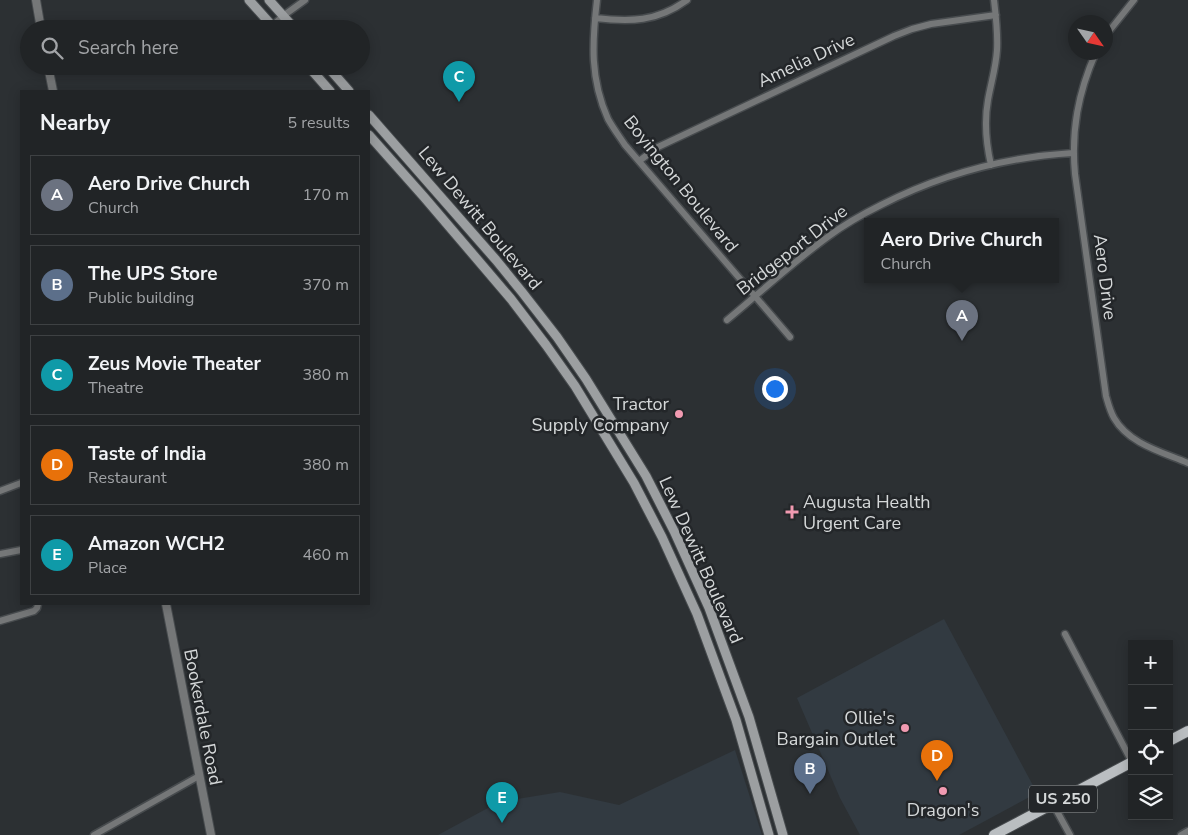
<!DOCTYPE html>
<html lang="en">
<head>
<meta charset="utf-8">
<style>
	body { margin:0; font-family:"Nunito Sans",sans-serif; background:#292c2e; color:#f1f3f6 }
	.controls { position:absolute; right:15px; bottom:15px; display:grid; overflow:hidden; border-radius:0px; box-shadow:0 2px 12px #0003 }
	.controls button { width:45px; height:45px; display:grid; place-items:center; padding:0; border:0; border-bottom:1px solid #3e4143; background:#212426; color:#f1f3f6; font:25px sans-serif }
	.compass { position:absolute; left:1068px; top:15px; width:45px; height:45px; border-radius:50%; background:#212426; box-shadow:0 2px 12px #0003; rotate:124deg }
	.you { position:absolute; left:774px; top:388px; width:18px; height:18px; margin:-12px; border:4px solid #fff; border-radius:50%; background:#1a73e8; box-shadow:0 0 0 8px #1a73e833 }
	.badge { display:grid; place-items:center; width:32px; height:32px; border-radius:50%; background:#b45309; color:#fff; font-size:16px; font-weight:700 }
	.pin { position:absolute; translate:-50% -41px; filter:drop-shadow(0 1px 2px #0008) }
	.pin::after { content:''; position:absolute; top:26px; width:18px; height:15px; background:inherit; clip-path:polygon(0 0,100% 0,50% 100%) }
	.popup { position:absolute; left:864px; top:218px; width:195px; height:65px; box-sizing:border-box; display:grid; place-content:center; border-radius:0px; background:#212426; filter:drop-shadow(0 1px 4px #0005); font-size:16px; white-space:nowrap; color:#a2a4a7 }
	.popup b { font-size:19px; color:#f1f3f6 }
	.popup::after { content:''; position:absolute; left:50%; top:100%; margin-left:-10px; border:10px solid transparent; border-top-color:#212426 }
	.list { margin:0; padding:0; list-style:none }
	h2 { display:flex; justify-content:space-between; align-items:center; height:65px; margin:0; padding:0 20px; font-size:21px }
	h2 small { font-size:16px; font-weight:400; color:#a2a4a7 }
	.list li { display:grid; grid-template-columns:32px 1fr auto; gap:15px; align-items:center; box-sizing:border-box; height:80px; margin:0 10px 10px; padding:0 10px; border:1px solid #3e4143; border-radius:0px }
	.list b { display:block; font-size:19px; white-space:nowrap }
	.list p { margin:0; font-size:16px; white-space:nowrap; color:#a2a4a7 }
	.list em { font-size:16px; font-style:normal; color:#a2a4a7 }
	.icon { flex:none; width:28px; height:28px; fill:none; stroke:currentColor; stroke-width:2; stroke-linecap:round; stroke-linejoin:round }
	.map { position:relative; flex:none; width:1188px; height:835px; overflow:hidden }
	.search { position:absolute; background:#212426; box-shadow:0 2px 12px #0003; left:20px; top:20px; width:350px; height:55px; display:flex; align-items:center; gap:12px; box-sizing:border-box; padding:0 18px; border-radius:28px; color:#a2a4a7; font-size:19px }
	.panel { position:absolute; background:#212426; box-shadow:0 2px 12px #0003; left:20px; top:90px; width:350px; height:515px; border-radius:0px }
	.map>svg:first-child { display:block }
	.built { fill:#323a41 }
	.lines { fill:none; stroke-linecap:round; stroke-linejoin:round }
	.minor-casing { stroke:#474b4e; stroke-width:9 }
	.tertiary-casing { stroke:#474b4e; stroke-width:10 }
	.secondary-casing { stroke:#474b4e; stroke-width:11 }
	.primary-casing { stroke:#474b4e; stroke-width:12 }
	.minor { stroke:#757778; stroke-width:6 }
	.tertiary { stroke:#757778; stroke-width:8 }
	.secondary { stroke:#9c9fa1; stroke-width:9 }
	.primary { stroke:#babec1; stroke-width:10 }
	.poi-dot { fill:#f19ab1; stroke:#232629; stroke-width:2 }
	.labels { text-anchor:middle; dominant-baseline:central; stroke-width:5; stroke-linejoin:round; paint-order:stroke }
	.shield { fill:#232629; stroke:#a0a3a4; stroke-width:1 }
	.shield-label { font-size:16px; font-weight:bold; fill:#d5d8d9 }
	.street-label { font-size:18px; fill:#d5d8d9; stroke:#232629 }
	.poi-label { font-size:18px; fill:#d5d8d9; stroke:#232629; text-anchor:end }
</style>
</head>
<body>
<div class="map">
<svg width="1188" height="835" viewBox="0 0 1188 835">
	<rect width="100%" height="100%" fill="#2c3033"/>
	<!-- built -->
	<path class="built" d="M 944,619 L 1037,793 L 959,835 L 860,835 L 840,798 L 797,698 Z
		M 735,750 L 762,835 L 438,835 L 499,802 L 560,792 L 619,805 Z"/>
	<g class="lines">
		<!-- minor casing -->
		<g class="minor-casing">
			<path id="minor" d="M 597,0 C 592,43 590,79 608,119 C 613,128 619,136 625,145 L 790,337
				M 595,18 C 630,22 657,22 687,0
				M 272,26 L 283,16 L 305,0
				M 1106,35 L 1134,0
				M 1096,52 C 1078,93 1071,131 1075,174 L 1106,396 C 1108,403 1110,411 1114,418 C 1129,444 1162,452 1188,463
				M 639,161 L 658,147 L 894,36 L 912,29 L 931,24 L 996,15
				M 991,165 C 986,143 984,122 988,100 C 991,83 996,67 997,50 C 998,33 996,17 994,0
				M 727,320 C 761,292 793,262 829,236 C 845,224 863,214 881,205 C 942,174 1005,157 1073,153
				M 0,491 L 21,483
				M 0,554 L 21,550
				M 0,621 L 34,611 L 37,608 L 38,604
				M 1065,634 L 1132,762
				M 1053,804 L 1070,835
				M 94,835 L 199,776
				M 1181,835 L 1188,831"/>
		</g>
		<!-- tertiary casing -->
		<g class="tertiary-casing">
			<path id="tertiary" d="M 36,0 L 41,29
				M 48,66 L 53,91
				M 166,604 L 211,835"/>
		</g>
		<!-- secondary casing -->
		<g class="secondary-casing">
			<path id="secondary" d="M 249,0 L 275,29
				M 269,0 L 295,29
				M 308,66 L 330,91
				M 327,66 L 349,91
				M 369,115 L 496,260 L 522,292 L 557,337 L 586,379 L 646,476 L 674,531 L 709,608 L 749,717 L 783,835
				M 369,135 L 424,197 L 511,299 L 546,345 L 575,386 L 634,483 L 662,537 L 697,614 L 736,720 L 769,835"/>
		</g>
		<!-- primary casing -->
		<g class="primary-casing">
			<path id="primary" d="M 1169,741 L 1188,731
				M 994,835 L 1132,762"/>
		</g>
		<!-- minor -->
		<use href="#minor" class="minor"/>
		<!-- tertiary -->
		<use href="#tertiary" class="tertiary"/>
		<!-- secondary -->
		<use href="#secondary" class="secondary"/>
		<!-- primary -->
		<use href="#primary" class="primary"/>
	</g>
	<!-- markers -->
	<g class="poi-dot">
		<circle cx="679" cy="414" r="5"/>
		<path d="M789.5 504.5h5v5h5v5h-5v5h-5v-5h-5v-5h5z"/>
		<circle cx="905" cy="728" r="5"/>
		<circle cx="943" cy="791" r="5"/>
	</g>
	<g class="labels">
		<!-- shield labels -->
		<rect class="shield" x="1029" y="785.5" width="68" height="27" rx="4"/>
		<g class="shield-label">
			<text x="1063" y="799">US 250</text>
		</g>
		<!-- street labels -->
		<g class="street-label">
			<text transform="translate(806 60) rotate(-25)">Amelia Drive</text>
			<text transform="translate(681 184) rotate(51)">Boyington Boulevard</text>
			<text transform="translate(480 218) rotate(50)">Lew Dewitt Boulevard</text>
			<text transform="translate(792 250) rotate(-38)">Bridgeport Drive</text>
			<text transform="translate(1105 277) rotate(83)">Aero Drive</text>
			<text transform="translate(701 560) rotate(66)">Lew Dewitt Boulevard</text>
			<text transform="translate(203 717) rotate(79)">Bookerdale Road</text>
		</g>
		<!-- poi labels -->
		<g class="poi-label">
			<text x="669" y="404">Tractor<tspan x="669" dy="21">Supply Company</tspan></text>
			<text x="803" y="502" text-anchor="start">Augusta Health<tspan x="803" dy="21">Urgent Care</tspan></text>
			<text x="895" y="718">Ollie's<tspan x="895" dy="21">Bargain Outlet</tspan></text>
			<text x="943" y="810" text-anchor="middle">Dragon's</text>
		</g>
	</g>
</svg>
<div class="controls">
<button>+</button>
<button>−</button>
<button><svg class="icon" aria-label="locate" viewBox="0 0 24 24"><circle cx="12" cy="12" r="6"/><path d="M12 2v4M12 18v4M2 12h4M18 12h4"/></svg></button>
<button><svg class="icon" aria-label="layers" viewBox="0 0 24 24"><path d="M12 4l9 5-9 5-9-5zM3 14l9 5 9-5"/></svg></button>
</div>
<svg class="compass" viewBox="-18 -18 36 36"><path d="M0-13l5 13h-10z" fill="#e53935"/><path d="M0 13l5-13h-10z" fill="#a2a4a7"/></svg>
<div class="you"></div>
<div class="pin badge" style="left:962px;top:341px;background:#6b7280">A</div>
<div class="popup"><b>Aero Drive Church</b>Church</div>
<div class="pin badge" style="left:810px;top:794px;background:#5c6f8a">B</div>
<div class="pin badge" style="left:459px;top:102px;background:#0f9aa8">C</div>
<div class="pin badge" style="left:937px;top:781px;background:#e8710a">D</div>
<div class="pin badge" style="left:502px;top:823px;background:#0f9aa8">E</div>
<div class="search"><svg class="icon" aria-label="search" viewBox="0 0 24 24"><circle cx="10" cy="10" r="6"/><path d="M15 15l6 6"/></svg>Search here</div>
<section class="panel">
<h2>Nearby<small>5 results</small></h2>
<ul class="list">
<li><span class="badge" style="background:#6b7280">A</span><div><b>Aero Drive Church</b><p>Church</p></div><em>170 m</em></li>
<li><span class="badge" style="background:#5c6f8a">B</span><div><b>The UPS Store</b><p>Public building</p></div><em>370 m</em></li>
<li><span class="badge" style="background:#0f9aa8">C</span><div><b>Zeus Movie Theater</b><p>Theatre</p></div><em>380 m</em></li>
<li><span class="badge" style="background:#e8710a">D</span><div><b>Taste of India</b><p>Restaurant</p></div><em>380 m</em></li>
<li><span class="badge" style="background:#0f9aa8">E</span><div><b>Amazon WCH2</b><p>Place</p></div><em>460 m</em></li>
</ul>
</section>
</div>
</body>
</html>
